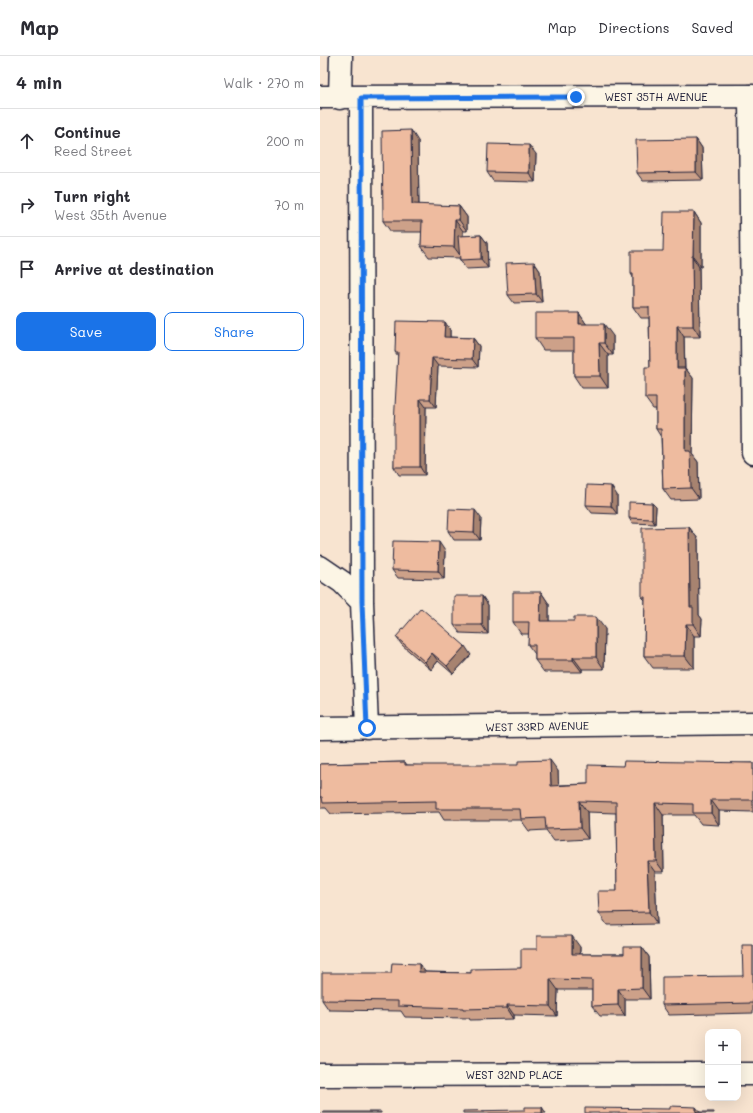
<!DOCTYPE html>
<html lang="en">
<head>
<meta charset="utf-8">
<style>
	body { margin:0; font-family:Mali,sans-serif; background:#f7f7f7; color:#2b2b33 }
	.controls { position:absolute; right:12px; bottom:12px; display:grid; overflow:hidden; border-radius:8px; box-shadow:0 4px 16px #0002 }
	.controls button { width:36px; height:36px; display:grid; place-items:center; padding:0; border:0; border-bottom:1px solid #e1e1e2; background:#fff; color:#2b2b33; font:20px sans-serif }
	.stop { position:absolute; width:12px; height:12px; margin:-9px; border:3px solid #1a73e8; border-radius:50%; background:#fff }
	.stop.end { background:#1a73e8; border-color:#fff; box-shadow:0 1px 4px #0008 }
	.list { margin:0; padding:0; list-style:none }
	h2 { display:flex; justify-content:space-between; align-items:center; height:52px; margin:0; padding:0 16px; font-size:17px }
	h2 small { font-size:13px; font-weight:400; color:#7c7c81 }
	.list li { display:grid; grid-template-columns:26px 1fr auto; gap:12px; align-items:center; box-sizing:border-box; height:64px; padding:0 16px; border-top:1px solid #e1e1e2 }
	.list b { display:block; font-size:15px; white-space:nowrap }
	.list p { margin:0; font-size:13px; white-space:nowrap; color:#7c7c81 }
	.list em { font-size:13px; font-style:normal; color:#7c7c81 }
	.actions { display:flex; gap:8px; padding:12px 16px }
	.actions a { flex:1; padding:9px 0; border:1px solid #1a73e8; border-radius:8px; text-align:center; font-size:14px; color:#1a73e8 }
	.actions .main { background:#1a73e8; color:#fff }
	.icon { flex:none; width:22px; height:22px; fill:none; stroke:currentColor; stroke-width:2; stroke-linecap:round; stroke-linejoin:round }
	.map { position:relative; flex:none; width:433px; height:1057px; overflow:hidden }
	header { display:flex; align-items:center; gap:24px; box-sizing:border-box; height:56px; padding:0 20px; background:#fff; border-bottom:1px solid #e1e1e2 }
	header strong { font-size:19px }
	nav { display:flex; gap:22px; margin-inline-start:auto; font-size:14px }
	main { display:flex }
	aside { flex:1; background:#fff }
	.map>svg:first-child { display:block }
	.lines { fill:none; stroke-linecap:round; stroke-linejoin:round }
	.minor-casing { stroke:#22223b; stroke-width:25 }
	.minor { stroke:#fcf5e5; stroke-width:22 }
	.wall { fill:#cda189; stroke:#22223b }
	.shaded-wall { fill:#a7836f; stroke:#22223b }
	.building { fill:#eebb9f; stroke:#22223b }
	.route { stroke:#1a73e8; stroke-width:5 }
	.labels { text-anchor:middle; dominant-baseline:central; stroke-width:3; stroke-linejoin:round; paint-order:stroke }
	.street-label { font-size:11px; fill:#22223b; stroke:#fcf5e5 }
</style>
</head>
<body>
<header>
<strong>Map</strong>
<nav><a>Map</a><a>Directions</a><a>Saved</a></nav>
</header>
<main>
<aside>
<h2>4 min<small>Walk · 270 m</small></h2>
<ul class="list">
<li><svg class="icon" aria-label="ahead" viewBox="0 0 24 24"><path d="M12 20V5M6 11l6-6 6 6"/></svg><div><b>Continue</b><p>Reed Street</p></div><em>200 m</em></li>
<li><svg class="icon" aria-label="right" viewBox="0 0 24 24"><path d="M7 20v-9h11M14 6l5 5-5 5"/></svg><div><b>Turn right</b><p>West 35th Avenue</p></div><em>70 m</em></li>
<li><svg class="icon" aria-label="arrive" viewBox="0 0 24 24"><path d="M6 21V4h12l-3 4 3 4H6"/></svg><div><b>Arrive at destination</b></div></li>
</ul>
<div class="actions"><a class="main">Save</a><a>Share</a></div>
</aside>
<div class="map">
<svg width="433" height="1057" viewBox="0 0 433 1057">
	<rect width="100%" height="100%" fill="#f8e4d0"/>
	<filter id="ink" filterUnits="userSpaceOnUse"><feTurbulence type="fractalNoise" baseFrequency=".025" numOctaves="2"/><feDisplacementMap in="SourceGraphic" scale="8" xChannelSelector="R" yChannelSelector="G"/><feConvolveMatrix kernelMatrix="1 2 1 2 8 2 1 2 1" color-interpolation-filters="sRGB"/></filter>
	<g filter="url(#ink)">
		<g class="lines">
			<!-- minor casing -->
			<g class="minor-casing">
				<path id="minor" d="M 430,40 L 433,397
					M 0,41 L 433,40
					M 20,42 L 21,0
					M 41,42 L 42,546 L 47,672
					M 0,511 L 22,526 L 42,546
					M 0,672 L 433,667
					M 418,1018 L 433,1018
					M 0,1019 L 388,1018"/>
			</g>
			<!-- minor -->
			<use href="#minor" class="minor"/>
		</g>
		<!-- wall -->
		<path class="wall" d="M 376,83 L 382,92 L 383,124 L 323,125 L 317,117 Z
			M 98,85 L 99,149 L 139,150 L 147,161 L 147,175 L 143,175 L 143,180 L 161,179 L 167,187 L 168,212 L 146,213 L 140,204 L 139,202 L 109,201 L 101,190 L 102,176 L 71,176 L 63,165 Z
			M 216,98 L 215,126 L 173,125 L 167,116 Z
			M 374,156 L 381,167 L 381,211 L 379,211 L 380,281 L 364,281 L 365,312 L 373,322 L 372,398 L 378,406 L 379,443 L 351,444 L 343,433 L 341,381 L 336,373 L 336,353 L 333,353 L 325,342 L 330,311 L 329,262 L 321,262 L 313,251 L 313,221 L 311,218 L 343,195 Z
			M 214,206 L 220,215 L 222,246 L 194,247 L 188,239 Z
			M 259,257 L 266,268 L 293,280 L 293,299 L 288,299 L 288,332 L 262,332 L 254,320 L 254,294 L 223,294 L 215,282 Z
			M 125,266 L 130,274 L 130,281 L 153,282 L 159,290 L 158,311 L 118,310 L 116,351 L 106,351 L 105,419 L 79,419 L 74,411 L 78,300 L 75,296 Z
			M 297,439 L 297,458 L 272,457 L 266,449 Z
			M 336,451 L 335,468 L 312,467 L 309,462 Z
			M 161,462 L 160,484 L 134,484 L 128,475 Z
			M 369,471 L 378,483 L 379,559 L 382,563 L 381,580 L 374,580 L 374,612 L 333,612 L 324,600 L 325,544 L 322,541 Z
			M 125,495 L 124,523 L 78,522 L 72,514 Z
			M 221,536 L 229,548 L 229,565 L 285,573 L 284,613 L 262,613 L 262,616 L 224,616 L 215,604 L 215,598 L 208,589 L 209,578 L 201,578 L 193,566 Z
			M 162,540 L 168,549 L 168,578 L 140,577 L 134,569 Z
			M 76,581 L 151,599 L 133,618 L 118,605 L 111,614 L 82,589 Z
			M 85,706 L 87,709 L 238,715 L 238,729 L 268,728 L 303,710 L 433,707 L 433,756 L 399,755 L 399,769 L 381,768 L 374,759 L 343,759 L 344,816 L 335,816 L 337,868 L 287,869 L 279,857 L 297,835 L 296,757 L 267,756 L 268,783 L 234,785 L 226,774 L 209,775 L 201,764 L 124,764 L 119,756 L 11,758 L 6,752 L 0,752 L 0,708 Z
			M 433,889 L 433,957 L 349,959 L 342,949 L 423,920 Z
			M 260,891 L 260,898 L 304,898 L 322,891 L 329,901 L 330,943 L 305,943 L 305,960 L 280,960 L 272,950 L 272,934 L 238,934 L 237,960 L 194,959 L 194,963 L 150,964 L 149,962 L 85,961 L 81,955 L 9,954 L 2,944 L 99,908 L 105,916 L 151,917 L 201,912 L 217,893 Z"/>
		<!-- shaded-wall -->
		<path class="shaded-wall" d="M 91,74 L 98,85 L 99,159 L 92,148 Z
			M 376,83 L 382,92 L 383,124 L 376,116 Z
			M 209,89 L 216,98 L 215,126 L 209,117 Z
			M 139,150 L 147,161 L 147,175 L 139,164 Z
			M 374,156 L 381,167 L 381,211 L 373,200 Z
			M 135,164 L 143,175 L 142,202 L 134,191 Z
			M 161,179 L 167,187 L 168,212 L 161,203 Z
			M 372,200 L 379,211 L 380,281 L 373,270 Z
			M 214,206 L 220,215 L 222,246 L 216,238 Z
			M 259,257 L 267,269 L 259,268 Z
			M 125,266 L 130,274 L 130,289 L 124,281 Z
			M 284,268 L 293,280 L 293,299 L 284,287 Z
			M 357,270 L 364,281 L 365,322 L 357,312 Z
			M 153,282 L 159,290 L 158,311 L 152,303 Z
			M 279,287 L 288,299 L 288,332 L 280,320 Z
			M 112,302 L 118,310 L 116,351 L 110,343 Z
			M 365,312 L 373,322 L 372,398 L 378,406 L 379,443 L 371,432 L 365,395 Z
			M 100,343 L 106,351 L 105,419 L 100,411 Z
			M 291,430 L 297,439 L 297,458 L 291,450 Z
			M 332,447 L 336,451 L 335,468 L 332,463 Z
			M 155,454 L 161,462 L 160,484 L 154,476 Z
			M 369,471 L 378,483 L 379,559 L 382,563 L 381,580 L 373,568 L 370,551 Z
			M 119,486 L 125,495 L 124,523 L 118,515 Z
			M 221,536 L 229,548 L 229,577 L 220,565 Z
			M 162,540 L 168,549 L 168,578 L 162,569 Z
			M 276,561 L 285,573 L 284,613 L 276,601 Z
			M 366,568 L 374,580 L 374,612 L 365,600 Z
			M 145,590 L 151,599 L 133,618 L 127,610 Z
			M 112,597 L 118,605 L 111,614 L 105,606 Z
			M 253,601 L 262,613 L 262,616 L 253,604 Z
			M 230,704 L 238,715 L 239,741 L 231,730 Z
			M 391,744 L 399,755 L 399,769 L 391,757 Z
			M 259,745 L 267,756 L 268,783 L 260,772 Z
			M 335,747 L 343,759 L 344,816 L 336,805 Z
			M 327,805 L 335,816 L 337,868 L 329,856 Z
			M 252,880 L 260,891 L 259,909 L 252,898 Z
			M 322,891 L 329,901 L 330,943 L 322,932 Z
			M 99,908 L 107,918 L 99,916 Z
			M 230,923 L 238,934 L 237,960 L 230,950 Z
			M 298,933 L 305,943 L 305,960 L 298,949 Z
			M 187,949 L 194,959 L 194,963 L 187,952 Z
			M 222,1051 L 226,1057 L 222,1057 Z
			M 376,1051 L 381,1057 L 376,1056 Z"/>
		<!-- building -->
		<path class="building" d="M 91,74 L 92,148 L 139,150 L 139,164 L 135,164 L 134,191 L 101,190 L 102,165 L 63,165 L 62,75 Z
			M 376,83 L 376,116 L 317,117 L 316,84 Z
			M 168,88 L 209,89 L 209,117 L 167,116 Z
			M 344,156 L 374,156 L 373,200 L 372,200 L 373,270 L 357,270 L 357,312 L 365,312 L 365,395 L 370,395 L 371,432 L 343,433 L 341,373 L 336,373 L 336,342 L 325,342 L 325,311 L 330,311 L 329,251 L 313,251 L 313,218 L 311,218 L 311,195 L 343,195 Z
			M 161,179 L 161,203 L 140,204 L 138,180 Z
			M 214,206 L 216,238 L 188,239 L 186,207 Z
			M 215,257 L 259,257 L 259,268 L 284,268 L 284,287 L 279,287 L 280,320 L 254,320 L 254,282 L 215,282 Z
			M 76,265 L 125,266 L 124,281 L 153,282 L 152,303 L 112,302 L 110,343 L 100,343 L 100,411 L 74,411 L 74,369 L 78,296 L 75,296 Z
			M 267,429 L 291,430 L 291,450 L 266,449 Z
			M 309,446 L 332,447 L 332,463 L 309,462 Z
			M 129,453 L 155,454 L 154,476 L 128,475 Z
			M 369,471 L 370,551 L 373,551 L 373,568 L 366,568 L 365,600 L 324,600 L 325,541 L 322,541 L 322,472 Z
			M 73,485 L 119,486 L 118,515 L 72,514 Z
			M 193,536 L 221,536 L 220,565 L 254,565 L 254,561 L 276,561 L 276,601 L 253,601 L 253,604 L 215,604 L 215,589 L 208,589 L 209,566 L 193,566 Z
			M 134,540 L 162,540 L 162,569 L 134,569 Z
			M 101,552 L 145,590 L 127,610 L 112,597 L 105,606 L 76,581 Z
			M 230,704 L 231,730 L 268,728 L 268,709 L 303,710 L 304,705 L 433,707 L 433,744 L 391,744 L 391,757 L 373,757 L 373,748 L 335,747 L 336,805 L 327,805 L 329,856 L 279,857 L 278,835 L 297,835 L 296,746 L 259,745 L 260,772 L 226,773 L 225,762 L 201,763 L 200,753 L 116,753 L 116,745 L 3,747 L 2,741 L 0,741 L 0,708 L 85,706 L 85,709 L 198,709 L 198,705 Z
			M 217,880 L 252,880 L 252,898 L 304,898 L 304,891 L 322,891 L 322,932 L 298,933 L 298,949 L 272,950 L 272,924 L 230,923 L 230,950 L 187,949 L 187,952 L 143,953 L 143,952 L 78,950 L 78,945 L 2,944 L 2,917 L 71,917 L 72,907 L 99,908 L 99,916 L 151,917 L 151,913 L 201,912 L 201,893 L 217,893 Z
			M 422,889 L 433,889 L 433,947 L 342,949 L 342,921 L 423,920 Z
			M 350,1050 L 376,1051 L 376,1056 L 394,1056 L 394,1057 L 265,1057 L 265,1052 L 350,1053 Z
			M 205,1051 L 222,1051 L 222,1057 L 143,1057 L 143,1055 L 205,1054 Z
			M 2,1056 L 61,1056 L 61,1057 L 2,1057 Z"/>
	</g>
	<g class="lines" filter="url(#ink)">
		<!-- route -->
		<path class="route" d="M 47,672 L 42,546 L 41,42 L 256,41"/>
	</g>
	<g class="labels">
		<!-- street labels -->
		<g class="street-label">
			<text x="336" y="40">WEST 35TH AVENUE</text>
			<text transform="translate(217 670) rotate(-1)">WEST 33RD AVENUE</text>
			<text x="194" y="1018">WEST 32ND PLACE</text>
		</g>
	</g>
</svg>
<div class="controls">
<button>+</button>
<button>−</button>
</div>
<div class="stop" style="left:47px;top:672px"></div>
<div class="stop end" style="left:256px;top:41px"></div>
</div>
</main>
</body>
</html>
